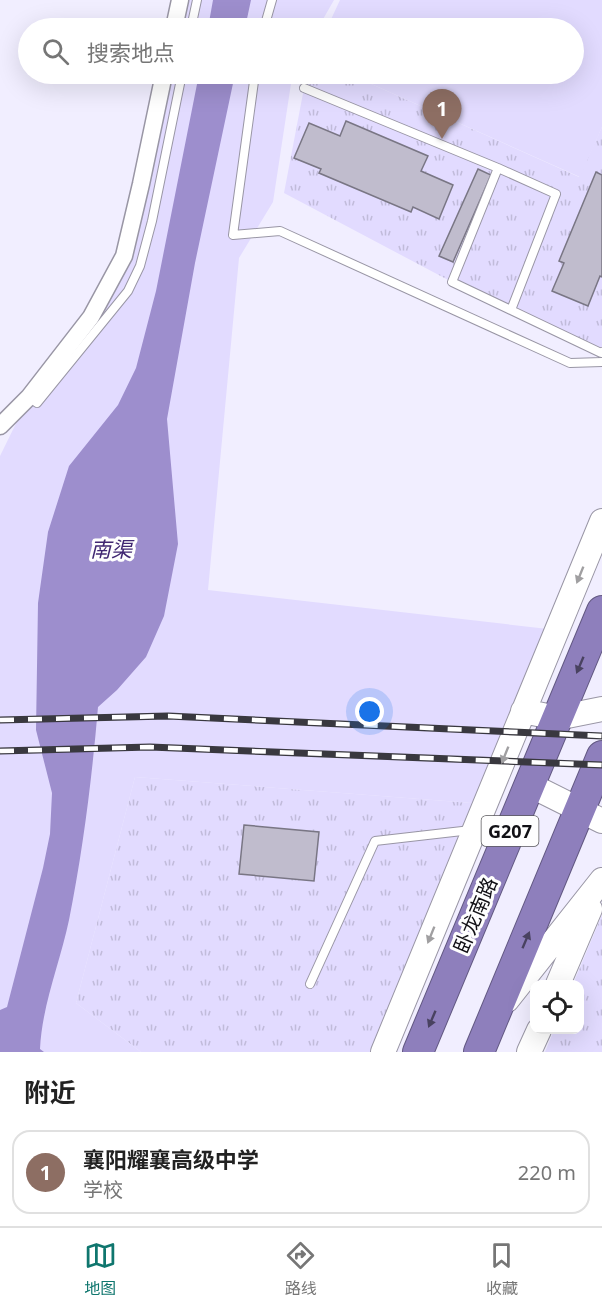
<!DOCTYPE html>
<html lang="zh">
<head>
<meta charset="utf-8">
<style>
	body { margin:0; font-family:"Noto Sans","Noto Sans SC",sans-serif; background:#f2f2f2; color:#222 }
	.controls { position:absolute; right:18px; bottom:18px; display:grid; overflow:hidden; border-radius:12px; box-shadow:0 6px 24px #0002 }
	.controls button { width:54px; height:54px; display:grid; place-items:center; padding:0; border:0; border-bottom:2px solid #e0e0e0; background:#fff; color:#222; font:30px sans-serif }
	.you { position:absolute; left:370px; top:712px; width:21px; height:21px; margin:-15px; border:4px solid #fff; border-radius:50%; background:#1a73e8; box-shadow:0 0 0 9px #1a73e833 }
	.badge { display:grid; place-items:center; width:39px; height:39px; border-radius:50%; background:#0f766e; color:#fff; font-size:20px; font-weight:700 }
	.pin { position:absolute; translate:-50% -50px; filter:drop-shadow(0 2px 3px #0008) }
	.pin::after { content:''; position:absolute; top:32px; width:21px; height:18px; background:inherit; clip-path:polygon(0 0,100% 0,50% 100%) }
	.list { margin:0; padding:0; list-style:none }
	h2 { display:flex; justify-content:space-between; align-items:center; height:78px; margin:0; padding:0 24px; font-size:26px }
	h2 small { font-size:20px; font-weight:400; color:#767676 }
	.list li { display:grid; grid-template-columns:39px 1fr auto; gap:18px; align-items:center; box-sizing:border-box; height:84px; margin:0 12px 12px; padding:0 12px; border:2px solid #e0e0e0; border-radius:18px }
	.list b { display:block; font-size:22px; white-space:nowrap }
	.list p { margin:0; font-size:20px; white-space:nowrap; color:#767676 }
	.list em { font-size:20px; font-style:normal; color:#767676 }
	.icon { flex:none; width:33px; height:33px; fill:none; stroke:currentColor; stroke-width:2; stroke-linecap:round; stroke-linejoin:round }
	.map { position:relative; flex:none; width:602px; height:1052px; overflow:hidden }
	.search { position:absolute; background:#fff; box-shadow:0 6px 24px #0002; left:18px; right:18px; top:18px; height:66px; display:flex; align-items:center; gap:15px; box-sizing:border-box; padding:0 21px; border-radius:33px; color:#767676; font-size:22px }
	.sheet { height:174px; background:#fff }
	nav { display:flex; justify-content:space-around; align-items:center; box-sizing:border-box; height:84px; border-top:2px solid #e0e0e0; background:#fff; font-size:16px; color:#767676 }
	nav a { display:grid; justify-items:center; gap:3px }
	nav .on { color:#0f766e }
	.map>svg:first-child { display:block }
	.grass { fill:url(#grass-tufts) }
	.park { fill:#e2dbff }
	.water { fill:#9d8ecd }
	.building { fill:#c0bccd; stroke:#797684; stroke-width:1.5 }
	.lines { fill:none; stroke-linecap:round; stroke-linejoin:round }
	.lane-casing { stroke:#9996a5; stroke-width:10 }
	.street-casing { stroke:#9996a5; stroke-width:19 }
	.secondary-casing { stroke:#9996a5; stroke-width:26 }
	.highway-casing { stroke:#625882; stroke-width:32 }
	.lane { stroke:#fff; stroke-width:8 }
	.street { stroke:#fff; stroke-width:16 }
	.secondary { stroke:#fff; stroke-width:24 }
	.highway { stroke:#8e7fbc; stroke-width:30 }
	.rail-casing { stroke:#39383f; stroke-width:7 }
	.rail { stroke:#fefefe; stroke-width:4.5; stroke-dasharray:14; stroke-linecap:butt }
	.oneway { fill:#a09fa1 }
	.oneway2 { fill:#494260 }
	.labels { text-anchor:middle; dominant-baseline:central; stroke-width:6; stroke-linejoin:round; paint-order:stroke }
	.shield { fill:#fefefe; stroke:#58575b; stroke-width:1.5 }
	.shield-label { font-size:18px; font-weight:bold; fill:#111015 }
	.street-label { font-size:20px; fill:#111015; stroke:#fefefe }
	.water-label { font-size:21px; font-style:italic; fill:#402772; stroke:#fefefe }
</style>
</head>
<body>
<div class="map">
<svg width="602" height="1052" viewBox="0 0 602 1052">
	<defs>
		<pattern id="grass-tufts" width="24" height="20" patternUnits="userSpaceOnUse" patternTransform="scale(1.5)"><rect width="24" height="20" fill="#e2dbff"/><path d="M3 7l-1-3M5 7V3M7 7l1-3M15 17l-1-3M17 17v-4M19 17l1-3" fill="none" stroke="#c1bbda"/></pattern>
	</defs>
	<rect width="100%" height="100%" fill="#f1eeff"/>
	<!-- grass -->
	<path class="grass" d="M 309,74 L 349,74 L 579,177 L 602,127 L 602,353 L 452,282 L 284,193 L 304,88 Z
		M 135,777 L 485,804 L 383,1052 L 141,1052 L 76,1003 Z
		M 602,915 L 602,1052 L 545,1052 L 554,1030 L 580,1030 L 580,984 L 573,984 Z"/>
	<!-- park -->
	<path class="park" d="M 180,0 L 334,0 L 318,28 L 174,28 Z
		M 340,0 L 602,0 L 602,127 L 580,177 L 349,74 L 574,74 L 574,28 L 327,28 Z
		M 164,74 L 294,74 L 292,77 L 273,202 L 239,258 L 208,590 L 557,630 L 485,804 L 135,777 L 76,1003 L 141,1052 L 0,1052 L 0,456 L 29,397 L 124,256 Z"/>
	<!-- water -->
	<path class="water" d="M 213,0 L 251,0 L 245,28 L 208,28 Z
		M 199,74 L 235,74 L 195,263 L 167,419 L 178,544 L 164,616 L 146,657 L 117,690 L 98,707 C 92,778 83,850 69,920 C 60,963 42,1005 40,1049 L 44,1052 L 0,1052 L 0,1010 L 7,1007 L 43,868 L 50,834 L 52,793 L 36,730 L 38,603 L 48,532 L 69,466 L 118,405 L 136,368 L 156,291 Z"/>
	<!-- building -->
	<path class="building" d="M 346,121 L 428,156 L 421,171 L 453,185 L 439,219 L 413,207 L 411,212 L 319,173 L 321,169 L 294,158 L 309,123 L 340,136 Z
		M 478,169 L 491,175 L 453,262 L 439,256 Z
		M 596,172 L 602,175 L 602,277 L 600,276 L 588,306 L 552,291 L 564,263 L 559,261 Z
		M 244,825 L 319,832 L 314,881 L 239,874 Z"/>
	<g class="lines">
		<!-- lane casing -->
		<g class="lane-casing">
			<path id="lane" d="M 191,28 L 197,0
				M 264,28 L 272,0
				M 255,74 L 233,235 L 280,231 L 570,363 L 602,362
				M 304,88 L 498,168 L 452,282 L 601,353 L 602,352
				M 498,168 L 556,194 L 511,310
				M 29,397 L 37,403 L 128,291 L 140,266 L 152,221 L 182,74
				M 310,984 L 375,841 L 471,830"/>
		</g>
		<!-- street casing -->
		<g class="street-casing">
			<path id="street" d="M 174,28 L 180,0
				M 0,426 L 29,397 L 91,317 L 124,256 L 141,184 L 164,74"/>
		</g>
		<!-- secondary casing -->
		<g class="secondary-casing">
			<path id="secondary" d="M 523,711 L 557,718 L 602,709
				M 530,785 L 602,821
				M 558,984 L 590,909
				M 507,1000 L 602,880
				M 383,1052 L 602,521
				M 529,1052 L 539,1030"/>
		</g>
		<!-- highway casing -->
		<g class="highway-casing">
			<path id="highway" d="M 418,1052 L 602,611
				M 479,1052 L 602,756"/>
		</g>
		<!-- lane -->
		<use href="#lane" class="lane"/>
		<!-- street -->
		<use href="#street" class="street"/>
		<!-- secondary -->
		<use href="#secondary" class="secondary"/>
		<!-- highway -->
		<use href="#highway" class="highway"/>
		<!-- rail casing -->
		<g class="rail-casing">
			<path id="rail" d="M 0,720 L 168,716 L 602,736
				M 0,751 L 150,747 L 602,765"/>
		</g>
		<!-- rail -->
		<use href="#rail" class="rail"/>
	</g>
	<!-- one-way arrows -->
	<defs><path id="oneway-solid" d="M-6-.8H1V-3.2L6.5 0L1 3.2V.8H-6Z" transform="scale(1.5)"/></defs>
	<g class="oneway">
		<use href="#oneway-solid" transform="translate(580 575) rotate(112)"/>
		<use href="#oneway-solid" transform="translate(505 755) rotate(112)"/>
		<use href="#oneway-solid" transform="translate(431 935) rotate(112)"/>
	</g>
	<g class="oneway2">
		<use href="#oneway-solid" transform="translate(580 665) rotate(113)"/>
		<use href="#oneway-solid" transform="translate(526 940) rotate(-67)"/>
		<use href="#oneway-solid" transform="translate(432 1019) rotate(113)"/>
	</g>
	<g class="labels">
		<!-- shield labels -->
		<rect class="shield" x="481.5" y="816" width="57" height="30" rx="4.5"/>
		<g class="shield-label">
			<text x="510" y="831">G207</text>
		</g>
		<!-- street labels -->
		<g class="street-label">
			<text transform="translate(475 915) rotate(-67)">卧龙南路</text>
		</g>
		<!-- water labels -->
		<g class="water-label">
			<text x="111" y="549">南渠</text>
		</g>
	</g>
</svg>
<div class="controls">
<button><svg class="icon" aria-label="locate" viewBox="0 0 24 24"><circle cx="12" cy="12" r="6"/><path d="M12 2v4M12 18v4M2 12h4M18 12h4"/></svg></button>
</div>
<div class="you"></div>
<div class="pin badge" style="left:442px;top:139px;background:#8d6e63">1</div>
<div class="search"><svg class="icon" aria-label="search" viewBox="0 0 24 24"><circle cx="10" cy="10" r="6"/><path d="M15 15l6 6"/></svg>搜索地点</div>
</div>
<section class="sheet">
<h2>附近<small></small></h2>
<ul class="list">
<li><span class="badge" style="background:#8d6e63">1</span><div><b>襄阳耀襄高级中学</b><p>学校</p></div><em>220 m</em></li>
</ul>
</section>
<nav>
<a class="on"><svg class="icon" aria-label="map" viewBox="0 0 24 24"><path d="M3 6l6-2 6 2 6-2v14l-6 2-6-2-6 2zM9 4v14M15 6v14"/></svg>地图</a>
<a><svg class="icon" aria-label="directions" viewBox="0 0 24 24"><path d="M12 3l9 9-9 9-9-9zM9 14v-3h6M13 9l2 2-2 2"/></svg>路线</a>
<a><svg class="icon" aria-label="saved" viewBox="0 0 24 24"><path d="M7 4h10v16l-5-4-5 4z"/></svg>收藏</a>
</nav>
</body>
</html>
